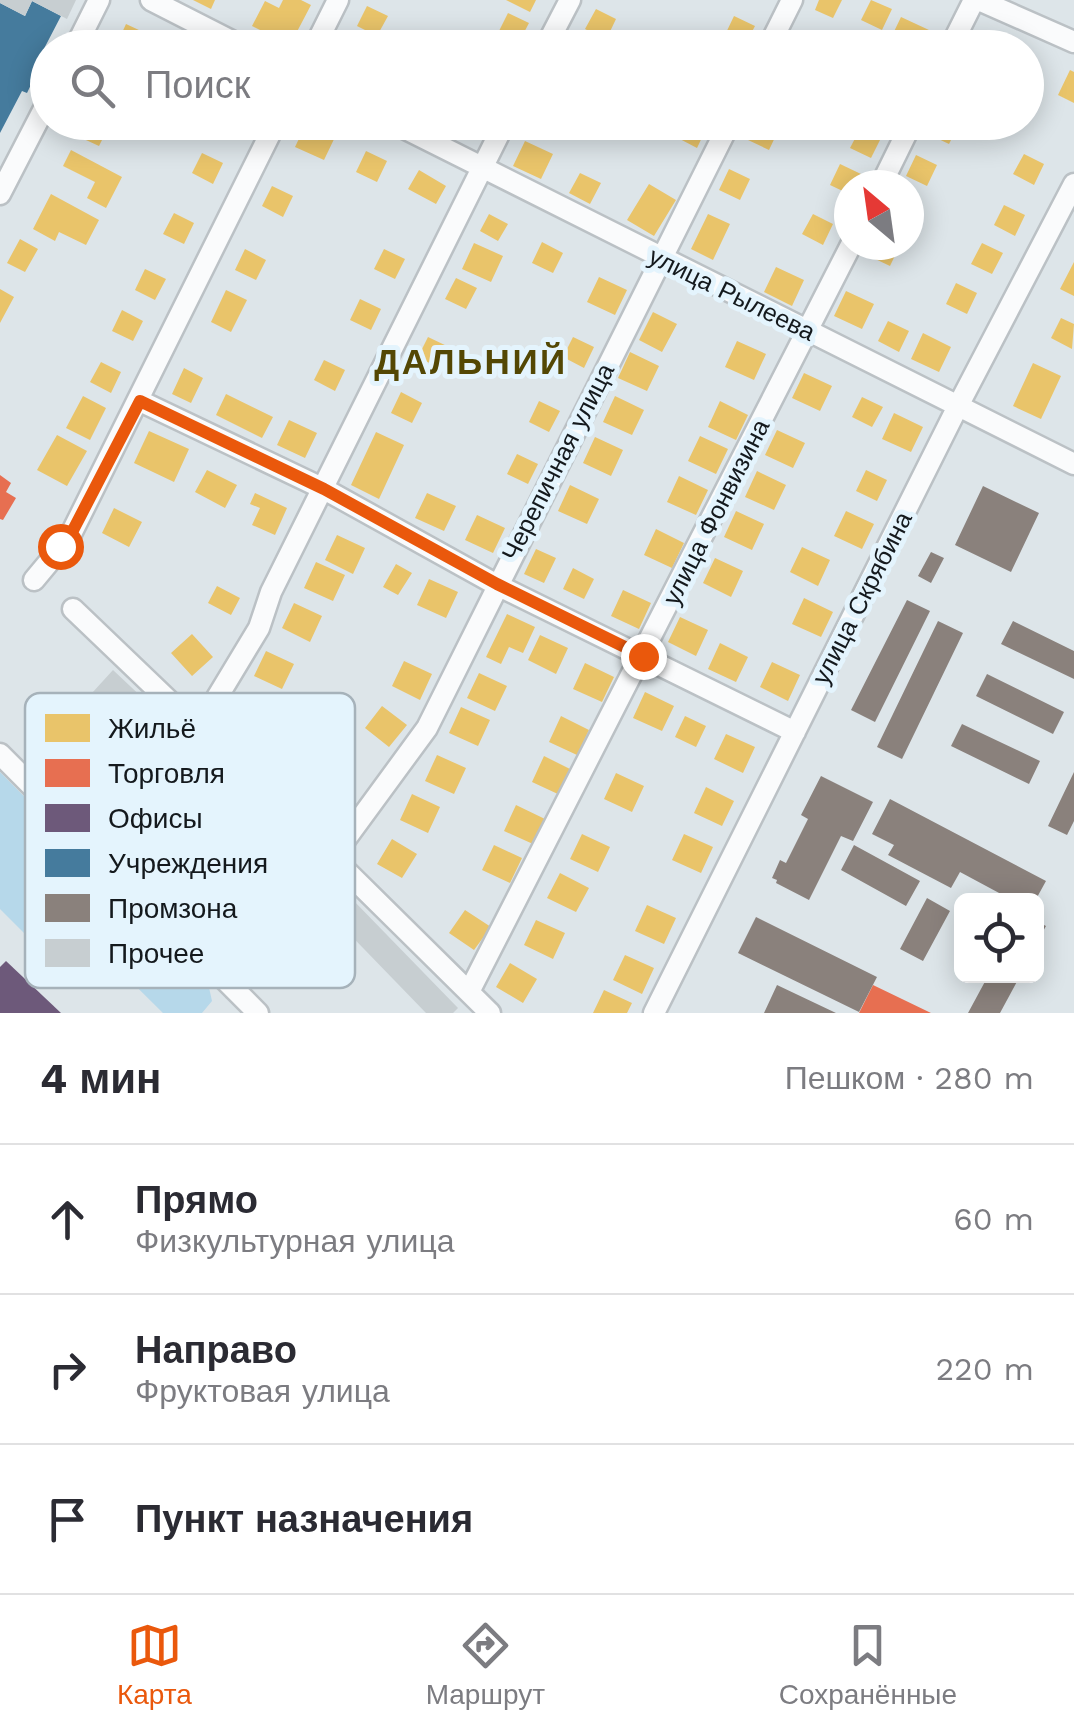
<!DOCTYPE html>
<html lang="ru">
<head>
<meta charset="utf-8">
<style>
	body { margin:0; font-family:"Work Sans",sans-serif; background:#f7f7f7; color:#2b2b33 }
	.controls { position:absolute; right:30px; bottom:30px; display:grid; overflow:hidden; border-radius:15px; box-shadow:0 5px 25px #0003 }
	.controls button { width:90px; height:90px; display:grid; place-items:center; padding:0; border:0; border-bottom:2px solid #e1e1e2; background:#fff; color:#2b2b33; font:50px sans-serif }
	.compass { position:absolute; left:834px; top:170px; width:90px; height:90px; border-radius:50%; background:#fff; box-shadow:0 5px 25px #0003; rotate:331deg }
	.stop { position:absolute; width:30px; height:30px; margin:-22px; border:8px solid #ea580c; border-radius:50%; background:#fff }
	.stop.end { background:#ea580c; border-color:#fff; box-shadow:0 2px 10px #0008 }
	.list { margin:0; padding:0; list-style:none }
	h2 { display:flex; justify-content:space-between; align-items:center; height:130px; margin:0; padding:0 40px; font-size:42px }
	h2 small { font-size:32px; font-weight:400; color:#7c7c81 }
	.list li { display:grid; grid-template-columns:65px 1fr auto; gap:30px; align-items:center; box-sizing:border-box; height:150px; padding:0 40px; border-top:2px solid #e1e1e2 }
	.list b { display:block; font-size:38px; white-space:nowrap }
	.list p { margin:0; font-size:32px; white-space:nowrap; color:#7c7c81 }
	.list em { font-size:32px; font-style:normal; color:#7c7c81 }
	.icon { flex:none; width:55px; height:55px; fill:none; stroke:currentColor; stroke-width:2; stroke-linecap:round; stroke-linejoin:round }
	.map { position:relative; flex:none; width:1074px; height:1013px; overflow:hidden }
	.search { position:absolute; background:#fff; box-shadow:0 5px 25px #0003; left:30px; right:30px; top:30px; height:110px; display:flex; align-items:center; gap:25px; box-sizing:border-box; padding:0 35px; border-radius:55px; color:#7c7c81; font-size:38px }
	.sheet { height:580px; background:#fff }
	nav { display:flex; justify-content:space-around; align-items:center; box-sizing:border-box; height:140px; border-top:2px solid #e1e1e2; background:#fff; font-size:28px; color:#7c7c81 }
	nav a { display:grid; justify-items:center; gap:5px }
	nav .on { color:#ea580c }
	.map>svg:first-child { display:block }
	.green { fill:#b6d8ea }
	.homes { fill:#e9c46a }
	.shops { fill:#e76f51 }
	.offices { fill:#6d597a }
	.public { fill:#457b9d }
	.industry { fill:#8a817c }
	.building { fill:#c7ced1 }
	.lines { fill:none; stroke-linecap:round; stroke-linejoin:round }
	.minor-casing { stroke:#bbc1c5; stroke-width:25 }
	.minor { stroke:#fafbfc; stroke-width:20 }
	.route { stroke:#ea580c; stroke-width:12 }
	.labels { text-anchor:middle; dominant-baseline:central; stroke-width:10; stroke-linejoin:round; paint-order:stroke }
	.street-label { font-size:25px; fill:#14191d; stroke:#e4f4fd }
	.district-label { font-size:35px; font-weight:bold; letter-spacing:2.5px; fill:#534704; stroke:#e4f4fd }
	.key { fill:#e4f4fd; stroke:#a6b2ba; stroke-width:2.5 }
	.key-label { font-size:28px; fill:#14191d }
</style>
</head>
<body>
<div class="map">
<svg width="1074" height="1013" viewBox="0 0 1074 1013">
	<rect width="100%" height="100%" fill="#dde5e9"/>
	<!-- green -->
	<path class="green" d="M 0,772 L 208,983 L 212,1001 L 202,1013 L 163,1013 L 60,911 L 29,938 L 0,909 Z"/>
	<!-- homes -->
	<path class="homes" d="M 193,0 L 215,0 L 211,9 Z
		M 283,0 L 301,0 L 311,5 L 290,45 L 252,26 L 265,1 L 279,8 Z
		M 506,0 L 536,0 L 530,12 Z
		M 819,0 L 842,0 L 833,18 L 815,10 Z
		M 871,0 L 892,9 L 882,30 L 861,20 Z
		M 367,6 L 388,16 L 377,36 L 357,26 Z
		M 596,9 L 616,19 L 606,40 L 585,29 Z
		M 508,13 L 529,23 L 518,44 L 498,33 Z
		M 734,16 L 755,26 L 744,47 L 724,37 Z
		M 901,17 L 929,30 L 921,48 L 900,48 L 889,42 Z
		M 126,24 L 154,37 L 149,48 L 115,48 Z
		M 981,32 L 1014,48 L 974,48 Z
		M 1070,70 L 1074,72 L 1074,103 L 1058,95 Z
		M 81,122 L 111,122 L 99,146 L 75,135 Z
		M 228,122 L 250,122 L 245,132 Z
		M 307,122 L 336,135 L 324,160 L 295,147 Z
		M 543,122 L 572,122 L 564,137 L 541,126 Z
		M 684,122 L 698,122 L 707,127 L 697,148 L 676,137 Z
		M 757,122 L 766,122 L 779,129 L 769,150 L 748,140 Z
		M 934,122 L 960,122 L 949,144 L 928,134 Z
		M 861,127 L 881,138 L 871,158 L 850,148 Z
		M 525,141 L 553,154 L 541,179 L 513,166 Z
		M 71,150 L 122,177 L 106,208 L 87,198 L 95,182 L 63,166 Z
		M 366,151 L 387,161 L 377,182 L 356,172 Z
		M 202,153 L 223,163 L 213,184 L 192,173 Z
		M 1024,154 L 1044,164 L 1034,185 L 1013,174 Z
		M 916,155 L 937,165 L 927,186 L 906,176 Z
		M 840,164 L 861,174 L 856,185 L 849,185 L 849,194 L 830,185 Z
		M 729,169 L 750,179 L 740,200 L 719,190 Z
		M 419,170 L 446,186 L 436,204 L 408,189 Z
		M 580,173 L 601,183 L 590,204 L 569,193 Z
		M 649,184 L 676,200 L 654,236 L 627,220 Z
		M 272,186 L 293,196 L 283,217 L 262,206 Z
		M 51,194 L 99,220 L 86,245 L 59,232 L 55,241 L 33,229 Z
		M 909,199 L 923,206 L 913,226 L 909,225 Z
		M 1004,205 L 1025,215 L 1015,236 L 994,225 Z
		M 174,213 L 194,223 L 184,244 L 163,234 Z
		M 489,214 L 508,224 L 498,241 L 480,231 Z
		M 708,214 L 730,224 L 713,260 L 691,249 Z
		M 813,214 L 833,224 L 823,245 L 802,234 Z
		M 20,239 L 38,249 L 25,272 L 7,263 Z
		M 542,242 L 563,253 L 553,273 L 532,263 Z
		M 474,243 L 503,256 L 491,282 L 462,269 Z
		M 982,243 L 1003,253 L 992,274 L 971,264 Z
		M 874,245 L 900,245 L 890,266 L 869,256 Z
		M 245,249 L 266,260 L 256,280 L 235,270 Z
		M 384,249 L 405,259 L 395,279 L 374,269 Z
		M 1074,262 L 1074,296 L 1060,289 Z
		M 776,267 L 804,280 L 792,306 L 764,292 Z
		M 145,269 L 166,279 L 155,300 L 135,290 Z
		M 599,277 L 627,290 L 615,315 L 587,302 Z
		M 456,278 L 477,288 L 466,309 L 445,299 Z
		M 956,283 L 977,293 L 967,314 L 946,304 Z
		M 0,289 L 14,297 L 0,323 Z
		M 226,290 L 247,300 L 231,332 L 211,322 Z
		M 846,291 L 874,304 L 862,329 L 834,316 Z
		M 360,299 L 381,309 L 371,330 L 350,320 Z
		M 122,310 L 143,321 L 133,341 L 112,331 Z
		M 653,312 L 677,324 L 662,352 L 639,340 Z
		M 1061,318 L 1074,324 L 1072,349 L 1051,338 Z
		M 888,321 L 909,331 L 899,352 L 878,341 Z
		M 923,333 L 951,347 L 939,372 L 911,359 Z
		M 428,337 L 449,347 L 439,368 L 418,357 Z
		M 573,337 L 594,347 L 584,368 L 563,357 Z
		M 737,341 L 766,354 L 754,380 L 725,367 Z
		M 630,352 L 659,366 L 647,391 L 618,378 Z
		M 324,360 L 345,370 L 335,391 L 314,380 Z
		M 101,362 L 121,372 L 111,393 L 90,382 Z
		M 1033,363 L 1061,376 L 1041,419 L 1013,406 Z
		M 184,368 L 203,378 L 191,403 L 172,394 Z
		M 804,373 L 832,386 L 820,411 L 792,398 Z
		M 401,392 L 422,403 L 412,423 L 391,413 Z
		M 226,394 L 273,417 L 262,438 L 216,415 Z
		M 83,396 L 106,408 L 90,440 L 66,428 Z
		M 615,396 L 644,410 L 632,435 L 603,422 Z
		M 862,397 L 883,407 L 872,427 L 852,417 Z
		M 539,401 L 560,411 L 549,432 L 529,422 Z
		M 720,401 L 748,415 L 736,440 L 708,427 Z
		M 894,413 L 923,427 L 911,452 L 882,439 Z
		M 289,420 L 317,433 L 305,458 L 277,445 Z
		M 777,430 L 805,443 L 793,468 L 765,455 Z
		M 149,431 L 189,449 L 174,482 L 134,463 Z
		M 376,432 L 404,445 L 379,499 L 351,485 Z
		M 57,435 L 87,451 L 67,486 L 37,470 Z
		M 700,436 L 728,449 L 716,474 L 688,461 Z
		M 595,437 L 623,450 L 611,476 L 583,463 Z
		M 517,454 L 538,464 L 528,484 L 507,474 Z
		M 207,470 L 237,485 L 225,508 L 195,492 Z
		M 866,470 L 887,480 L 877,501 L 856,491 Z
		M 757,471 L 786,485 L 774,510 L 745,497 Z
		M 679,476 L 708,490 L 696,515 L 667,502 Z
		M 570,485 L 599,499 L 587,524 L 558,511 Z
		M 255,493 L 287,508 L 275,535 L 252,525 L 260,508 L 250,504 Z
		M 427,493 L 456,506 L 444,531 L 415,518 Z
		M 114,508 L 142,522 L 129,547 L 102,533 Z
		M 736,511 L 764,524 L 752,550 L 724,537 Z
		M 846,511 L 874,524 L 862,549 L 834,536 Z
		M 477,515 L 505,528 L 493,553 L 465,540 Z
		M 656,529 L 684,543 L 672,568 L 644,555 Z
		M 337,535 L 365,548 L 353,574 L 325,560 Z
		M 802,547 L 830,560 L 818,586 L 790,572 Z
		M 536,549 L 556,558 L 544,583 L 524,574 Z
		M 715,558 L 743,571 L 731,597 L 703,583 Z
		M 316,562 L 345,575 L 333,601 L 304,588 Z
		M 396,564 L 412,573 L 398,595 L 383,587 Z
		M 573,568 L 594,579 L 584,599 L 563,589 Z
		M 429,579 L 458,592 L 446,618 L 417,605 Z
		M 217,586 L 240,598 L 231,615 L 208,603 Z
		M 623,590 L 651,603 L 639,629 L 611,616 Z
		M 804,598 L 833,612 L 821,637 L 792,624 Z
		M 294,603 L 322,616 L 310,642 L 282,628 Z
		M 507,614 L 535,627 L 523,653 L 509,647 L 501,664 L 486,657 Z
		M 680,617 L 708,630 L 696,656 L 668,642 Z
		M 192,634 L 213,657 L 192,676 L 171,653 Z
		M 540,635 L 568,648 L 556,674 L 528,660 Z
		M 720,643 L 748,657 L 736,682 L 708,669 Z
		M 266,651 L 294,664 L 282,689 L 254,676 Z
		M 404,661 L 432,674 L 420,700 L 392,686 Z
		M 772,662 L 800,675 L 788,701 L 760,687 Z
		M 585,663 L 614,677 L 602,702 L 573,689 Z
		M 479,673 L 507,686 L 495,711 L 467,698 Z
		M 645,692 L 674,706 L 662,731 L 633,718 Z
		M 382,706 L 407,725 L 389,747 L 365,728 Z
		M 461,707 L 490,720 L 478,746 L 449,733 Z
		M 561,716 L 589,730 L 577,755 L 549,742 Z
		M 685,716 L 706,726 L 696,747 L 675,737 Z
		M 726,734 L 755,747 L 743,773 L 714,759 Z
		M 437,755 L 466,768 L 454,794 L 425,781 Z
		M 544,756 L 572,770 L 560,795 L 532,782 Z
		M 616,773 L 644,786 L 632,812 L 604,799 Z
		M 706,787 L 734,801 L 722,826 L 694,813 Z
		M 412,794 L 440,807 L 428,833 L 400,820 Z
		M 516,805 L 545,819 L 533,844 L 504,831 Z
		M 582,834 L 610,847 L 598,872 L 570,859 Z
		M 684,834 L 713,847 L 701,873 L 672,860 Z
		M 392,839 L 417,854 L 402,878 L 377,864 Z
		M 494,845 L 522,858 L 510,883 L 482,870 Z
		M 560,873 L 589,888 L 576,912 L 547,898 Z
		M 647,905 L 676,918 L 664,944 L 635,931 Z
		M 465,910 L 491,927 L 474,950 L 449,933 Z
		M 536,920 L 565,933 L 553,959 L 524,945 Z
		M 625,955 L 654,968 L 642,994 L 613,980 Z
		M 510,963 L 537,979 L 523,1003 L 496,987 Z
		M 604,990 L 632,1003 L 627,1013 L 593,1013 Z"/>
	<!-- shops -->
	<path class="shops" d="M 0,475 L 11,483 L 6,492 L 16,498 L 3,520 L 0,519 Z
		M 873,985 L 931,1013 L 859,1013 Z"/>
	<!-- offices -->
	<path class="offices" d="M 6,961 L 61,1013 L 0,1013 L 0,967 Z"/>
	<!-- public -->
	<path class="public" d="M 32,1 L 61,16 L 35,66 L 39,68 L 27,93 L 22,91 L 0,133 L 0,3 L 25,16 Z"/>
	<!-- industry -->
	<path class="industry" d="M 983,486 L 1039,513 L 1011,572 L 955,545 Z
		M 931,552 L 944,558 L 931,583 L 918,576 Z
		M 907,600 L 930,611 L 875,722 L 851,710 Z
		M 938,621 L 963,633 L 902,759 L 877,747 Z
		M 1013,621 L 1074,651 L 1074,679 L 1001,644 Z
		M 987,674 L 1064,712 L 1053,734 L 976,696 Z
		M 962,724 L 1040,761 L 1029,784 L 951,746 Z
		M 1074,772 L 1074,821 L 1067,835 L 1048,826 Z
		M 821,776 L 873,802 L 853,841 L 841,836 L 809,900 L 776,883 L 777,880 L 772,878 L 780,860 L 786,863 L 808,819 L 801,815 Z
		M 890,799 L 1046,881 L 1035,901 L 1014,901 L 960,872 L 951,888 L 888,855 L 894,845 L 872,834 Z
		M 854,845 L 920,881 L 906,906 L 841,870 Z
		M 927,898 L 950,911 L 923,961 L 900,949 Z
		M 756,917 L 877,977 L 859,1012 L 738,953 Z
		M 1036,921 L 1046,926 L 1036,944 Z
		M 988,976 L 1020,976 L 1000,1013 L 968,1013 Z
		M 777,985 L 836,1013 L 764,1013 Z"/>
	<!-- building -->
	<path class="building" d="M 0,0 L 76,0 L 67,19 L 32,1 L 25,16 L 0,3 Z
		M 113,670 L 232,782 L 219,795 L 216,792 L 207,801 L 92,693 Z
		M 352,899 L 458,1008 L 453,1013 L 426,1013 L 333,917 Z"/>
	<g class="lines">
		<!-- minor casing -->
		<g class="minor-casing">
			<path id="minor" d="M 151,0 L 245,48
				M 979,0 L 1074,42
				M 75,48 L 99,0
				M 314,48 L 338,0
				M 545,48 L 570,0
				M 768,48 L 792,0
				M 950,48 L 974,0
				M 392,122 L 1074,464
				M 881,185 L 912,122
				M 0,194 L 48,101
				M 140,401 L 324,489 L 497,585 L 795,732
				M 34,580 L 69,538 L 276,122
				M 73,609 L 331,856 L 490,1013
				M 198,729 L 259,628 L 271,592 L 505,122
				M 0,754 L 258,1013
				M 235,990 L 427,728 L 730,122
				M 469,992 L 851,245
				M 654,1013 L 958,406 L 1074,184"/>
		</g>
		<!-- minor -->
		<use href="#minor" class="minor"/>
	</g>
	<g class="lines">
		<!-- route -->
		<path class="route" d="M 60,546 L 69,538 L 140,401 L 324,489 L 497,584 L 643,656"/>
	</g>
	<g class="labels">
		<!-- street labels -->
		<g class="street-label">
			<text transform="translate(732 294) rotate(26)">улица Рылеева</text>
			<text transform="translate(558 462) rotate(-63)">Черепичная улица</text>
			<text transform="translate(716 512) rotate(-63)">улица Фонвизина</text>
			<text transform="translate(862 598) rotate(-63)">улица Скрябина</text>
		</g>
		<!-- district labels -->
		<g class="district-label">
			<text x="471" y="362">ДАЛЬНИЙ</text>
		</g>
	</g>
	<!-- legend -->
	<rect x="25" y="693" width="330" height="295" rx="15" class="key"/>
	<rect x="45" y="714" width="45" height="28" fill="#e9c46a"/>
	<rect x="45" y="759" width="45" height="28" fill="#e76f51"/>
	<rect x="45" y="804" width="45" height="28" fill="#6d597a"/>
	<rect x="45" y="849" width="45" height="28" fill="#457b9d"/>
	<rect x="45" y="894" width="45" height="28" fill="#8a817c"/>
	<rect x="45" y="939" width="45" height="28" fill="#c7ced1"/>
	<g class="key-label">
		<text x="108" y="738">Жильё</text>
		<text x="108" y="783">Торговля</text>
		<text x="108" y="828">Офисы</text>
		<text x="108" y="873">Учреждения</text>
		<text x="108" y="918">Промзона</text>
		<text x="108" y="963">Прочее</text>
	</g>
</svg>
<div class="controls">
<button><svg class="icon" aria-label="locate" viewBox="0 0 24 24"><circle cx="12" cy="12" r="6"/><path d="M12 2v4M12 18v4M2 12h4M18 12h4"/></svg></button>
</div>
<svg class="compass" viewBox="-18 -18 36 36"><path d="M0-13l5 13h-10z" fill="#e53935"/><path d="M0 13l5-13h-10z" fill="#7c7c81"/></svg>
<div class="stop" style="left:60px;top:546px"></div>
<div class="stop end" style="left:643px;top:656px"></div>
<div class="search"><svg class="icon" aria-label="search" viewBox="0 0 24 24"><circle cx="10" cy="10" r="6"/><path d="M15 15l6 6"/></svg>Поиск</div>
</div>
<section class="sheet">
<h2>4 мин<small>Пешком · 280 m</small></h2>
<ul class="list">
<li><svg class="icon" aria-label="ahead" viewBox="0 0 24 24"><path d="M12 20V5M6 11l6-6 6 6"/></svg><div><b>Прямо</b><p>Физкультурная улица</p></div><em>60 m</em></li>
<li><svg class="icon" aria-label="right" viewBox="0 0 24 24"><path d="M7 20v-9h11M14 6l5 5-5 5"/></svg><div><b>Направо</b><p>Фруктовая улица</p></div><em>220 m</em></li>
<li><svg class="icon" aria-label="arrive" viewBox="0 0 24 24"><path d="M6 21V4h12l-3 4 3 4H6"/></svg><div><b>Пункт назначения</b></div></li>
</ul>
</section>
<nav>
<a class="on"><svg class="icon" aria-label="map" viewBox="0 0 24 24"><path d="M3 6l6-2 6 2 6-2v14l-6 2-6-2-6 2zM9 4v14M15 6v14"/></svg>Карта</a>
<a><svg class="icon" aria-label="directions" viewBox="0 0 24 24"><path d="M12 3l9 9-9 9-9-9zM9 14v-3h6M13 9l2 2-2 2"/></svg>Маршрут</a>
<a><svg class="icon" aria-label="saved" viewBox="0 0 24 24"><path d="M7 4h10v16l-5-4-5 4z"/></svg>Сохранённые</a>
</nav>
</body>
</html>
